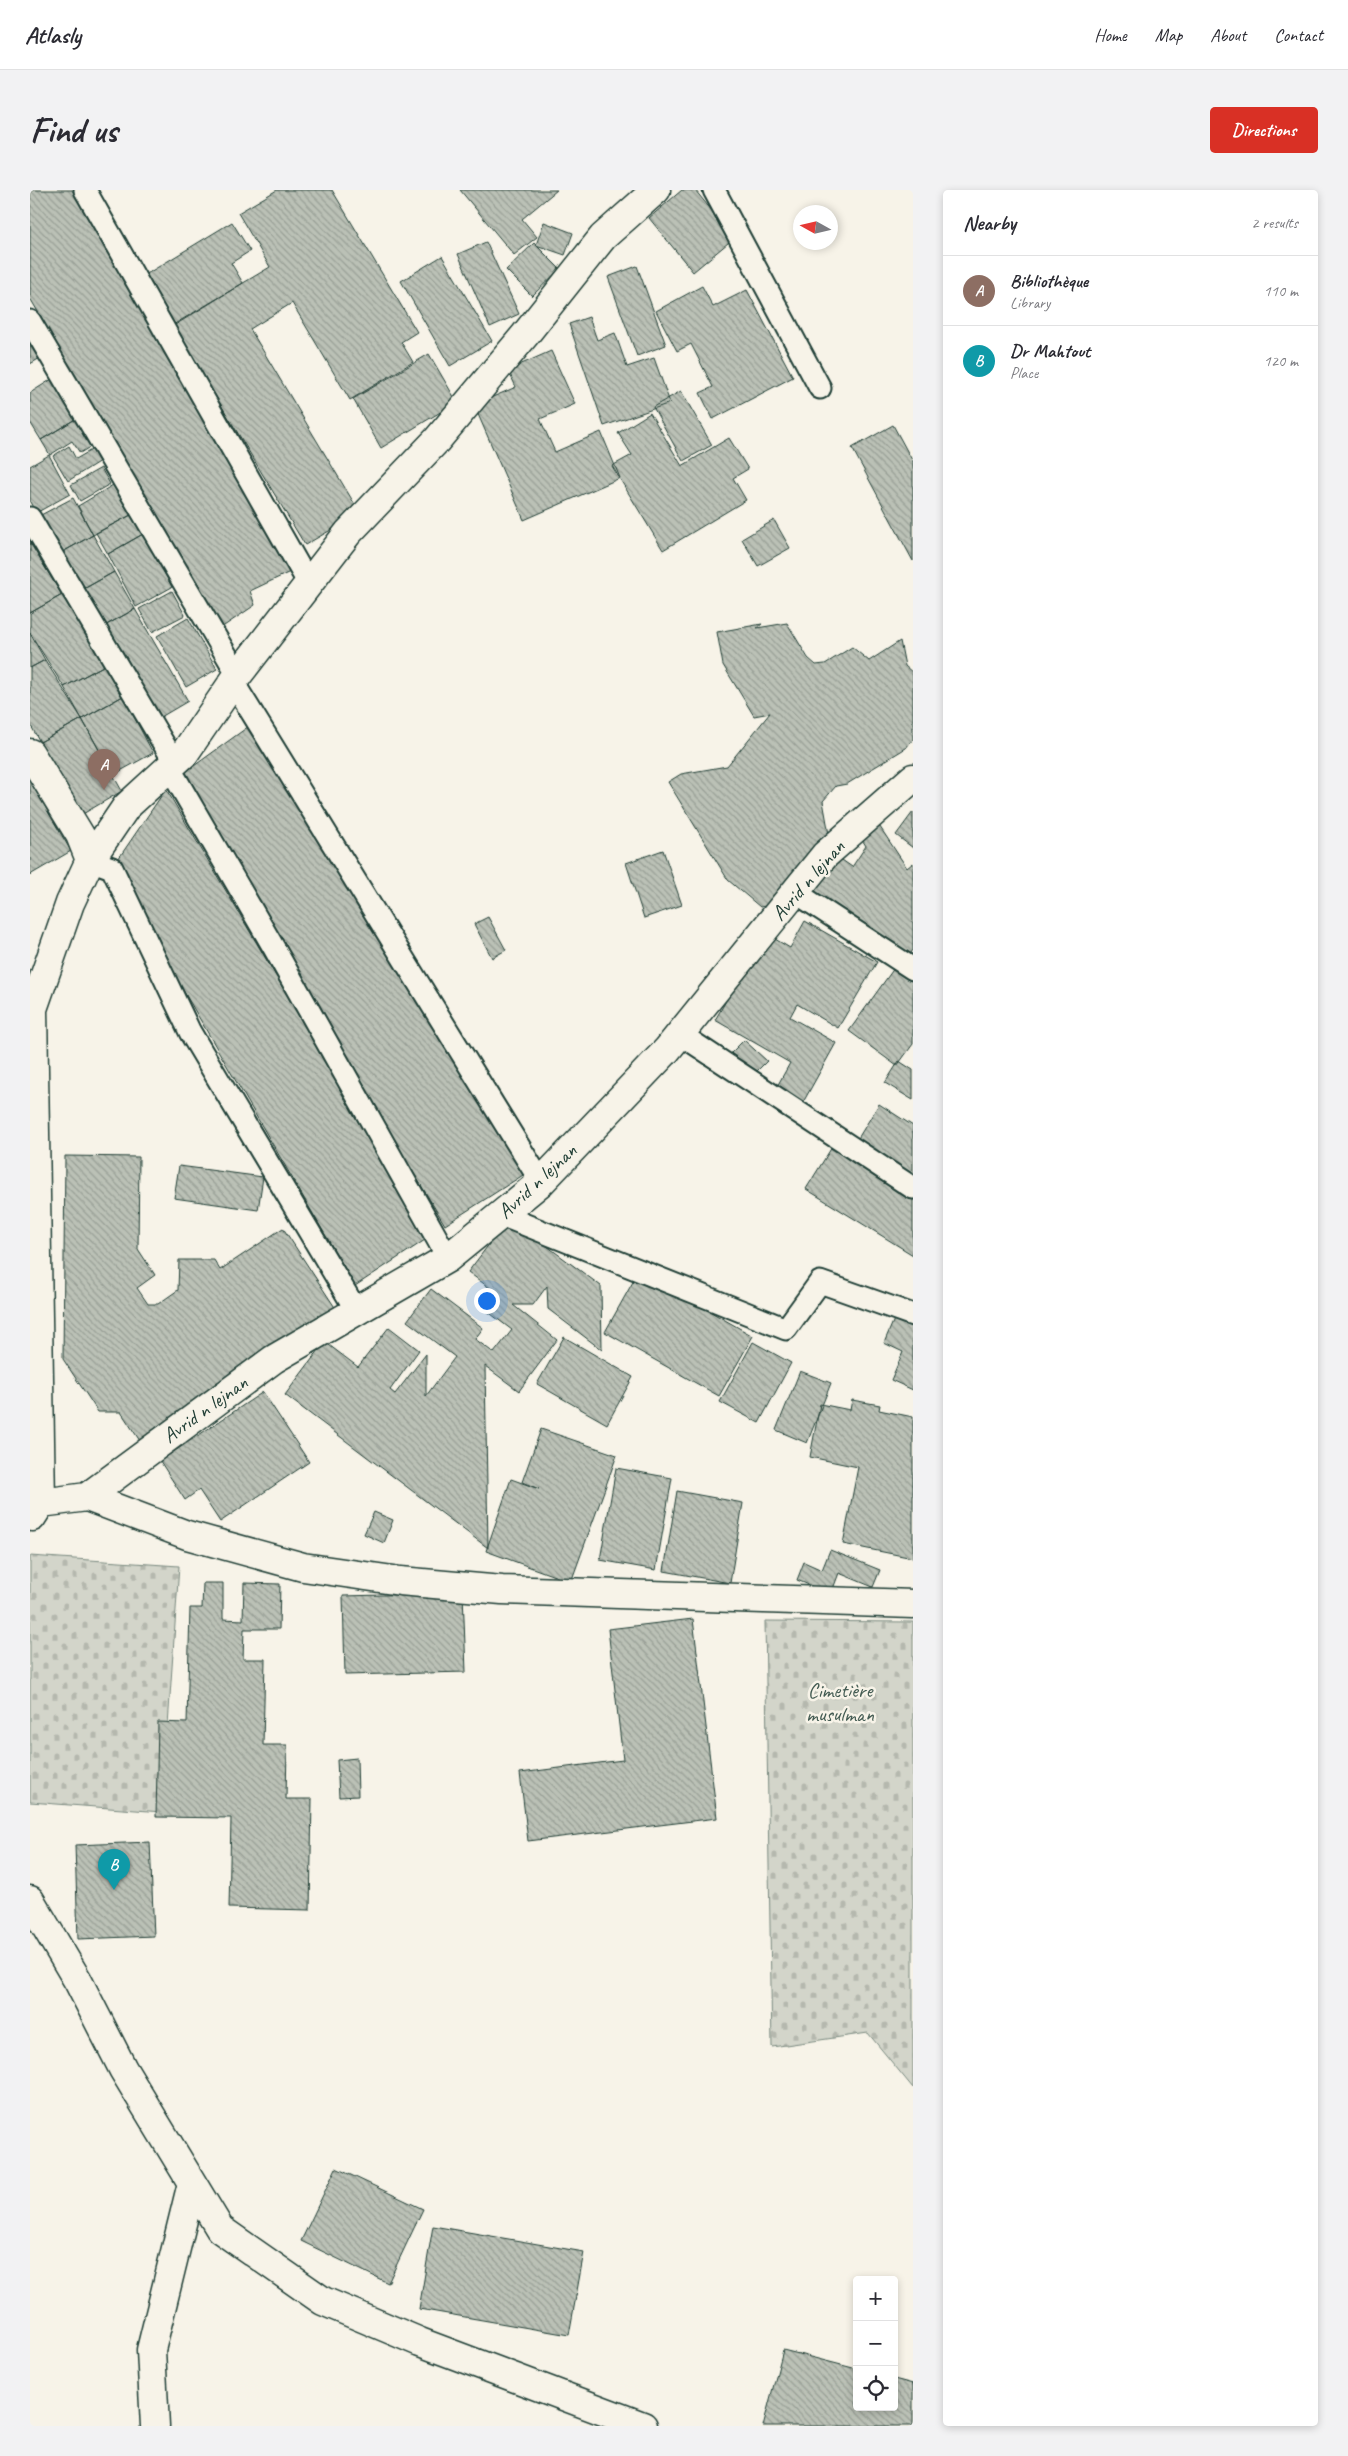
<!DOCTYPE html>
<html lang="en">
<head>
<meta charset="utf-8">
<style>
	body { margin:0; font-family:Caveat,sans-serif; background:#f2f2f3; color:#2b2b33 }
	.controls { position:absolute; right:15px; bottom:15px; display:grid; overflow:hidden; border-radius:5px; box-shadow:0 2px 8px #0003 }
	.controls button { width:45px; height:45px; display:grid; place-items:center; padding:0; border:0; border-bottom:1px solid #e1e1e2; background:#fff; color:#2b2b33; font:25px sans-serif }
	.compass { position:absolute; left:763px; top:15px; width:45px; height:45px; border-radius:50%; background:#fff; box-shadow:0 2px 8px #0003; rotate:278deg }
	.you { position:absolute; left:456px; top:1110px; width:18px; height:18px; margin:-12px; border:4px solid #fff; border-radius:50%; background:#1a73e8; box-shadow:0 0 0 8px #1a73e833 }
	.badge { display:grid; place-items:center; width:32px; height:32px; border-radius:50%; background:#d93025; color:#fff; font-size:16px; font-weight:700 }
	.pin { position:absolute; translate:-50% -41px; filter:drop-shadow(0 1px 2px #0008) }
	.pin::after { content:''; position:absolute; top:26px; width:18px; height:15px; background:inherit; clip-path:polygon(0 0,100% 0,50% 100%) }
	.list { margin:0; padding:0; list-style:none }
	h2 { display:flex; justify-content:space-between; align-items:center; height:65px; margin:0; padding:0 20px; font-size:21px }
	h2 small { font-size:16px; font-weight:400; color:#7c7c81 }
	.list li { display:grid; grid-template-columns:32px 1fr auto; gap:15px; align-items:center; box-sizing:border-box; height:70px; padding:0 20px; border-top:1px solid #e1e1e2 }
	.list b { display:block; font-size:19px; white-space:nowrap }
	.list p { margin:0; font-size:16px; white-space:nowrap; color:#7c7c81 }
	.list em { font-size:16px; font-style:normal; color:#7c7c81 }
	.icon { flex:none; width:28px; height:28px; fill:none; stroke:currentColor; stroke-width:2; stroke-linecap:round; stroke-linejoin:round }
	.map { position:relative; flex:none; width:883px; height:2236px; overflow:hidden; border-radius:5px }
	header { display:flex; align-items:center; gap:30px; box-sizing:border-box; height:70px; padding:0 25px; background:#fff; border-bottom:1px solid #e1e1e2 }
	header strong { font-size:24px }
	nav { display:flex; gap:28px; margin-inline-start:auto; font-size:18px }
	.intro { display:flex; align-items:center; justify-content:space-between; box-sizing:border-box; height:120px; padding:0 30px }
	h1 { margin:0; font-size:35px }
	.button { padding:12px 22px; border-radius:5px; background:#d93025; color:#fff; font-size:18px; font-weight:700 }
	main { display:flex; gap:30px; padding:0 30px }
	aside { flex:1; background:#fff; border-radius:5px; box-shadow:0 2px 8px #0003 }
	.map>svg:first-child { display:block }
	.cemetery { fill:url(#cemetery-stones); stroke:#79897f }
	.building { fill:url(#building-back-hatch); stroke:#1f3d34 }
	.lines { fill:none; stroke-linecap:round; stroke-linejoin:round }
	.service-casing { stroke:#1f3d34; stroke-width:25 }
	.minor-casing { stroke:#1f3d34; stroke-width:31 }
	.service { stroke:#f7f3e8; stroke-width:21 }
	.minor { stroke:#f7f3e8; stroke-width:28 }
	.labels { text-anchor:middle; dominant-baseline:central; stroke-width:5; stroke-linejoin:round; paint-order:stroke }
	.street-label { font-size:21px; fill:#1f3d34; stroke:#f7f3e8 }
	.park-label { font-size:21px; fill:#435b52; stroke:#f7f3e8 }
</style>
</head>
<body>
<header>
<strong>Atlasly</strong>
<nav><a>Home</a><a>Map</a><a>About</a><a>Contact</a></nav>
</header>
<div class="intro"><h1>Find us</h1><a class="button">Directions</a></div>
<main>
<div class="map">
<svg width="883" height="2236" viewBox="0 0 883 2236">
	<defs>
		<pattern id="cemetery-stones" width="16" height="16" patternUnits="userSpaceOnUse" patternTransform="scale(1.25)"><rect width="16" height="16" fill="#d3d5ca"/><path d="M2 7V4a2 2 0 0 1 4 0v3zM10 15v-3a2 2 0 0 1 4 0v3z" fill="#b5b8ae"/></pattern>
		<pattern id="building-back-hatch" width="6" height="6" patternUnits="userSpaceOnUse" patternTransform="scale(1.25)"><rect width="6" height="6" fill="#bbc1b6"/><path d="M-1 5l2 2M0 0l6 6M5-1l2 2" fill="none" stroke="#979e95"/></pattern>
	</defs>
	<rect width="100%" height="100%" fill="#f7f3e8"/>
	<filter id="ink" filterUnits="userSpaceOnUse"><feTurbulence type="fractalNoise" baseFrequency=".02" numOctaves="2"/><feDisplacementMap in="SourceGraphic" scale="10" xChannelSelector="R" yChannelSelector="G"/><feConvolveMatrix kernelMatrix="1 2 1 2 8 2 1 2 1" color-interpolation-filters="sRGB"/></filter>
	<g filter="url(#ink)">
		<!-- cemetery -->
		<path class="cemetery" d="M 0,1366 L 149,1376 L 132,1622 L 0,1612 Z
			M 735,1431 L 883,1432 L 883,1898 L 838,1843 L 742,1857 Z"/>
		<!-- building -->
		<path class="building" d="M 0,0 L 42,0 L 260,382 L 220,401 L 225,415 L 191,438 L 0,108 Z
			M 247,0 L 302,0 L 387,142 L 371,152 L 383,172 L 320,210 L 262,113 L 220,139 L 330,323 L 275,355 L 143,135 L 240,77 L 208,23 Z
			M 430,0 L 527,0 L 492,29 L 507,47 L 484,65 Z
			M 652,0 L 665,0 L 704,48 L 663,82 L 619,28 Z
			M 202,32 L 220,61 L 201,73 L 213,93 L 145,135 L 115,85 Z
			M 514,32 L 543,43 L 535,65 L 506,55 Z
			M 456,52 L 489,124 L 460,137 L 428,64 Z
			M 504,53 L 530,79 L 502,106 L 476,80 Z
			M 412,66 L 462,151 L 420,176 L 371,91 Z
			M 607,76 L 636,155 L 607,166 L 578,87 Z
			M 672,96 L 683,117 L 717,100 L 763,187 L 683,229 L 670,203 L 683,197 L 661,154 L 647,161 L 626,121 Z
			M 559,127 L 567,150 L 585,143 L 597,177 L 624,168 L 640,213 L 574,236 L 539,134 Z
			M 0,151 L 12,167 L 0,174 Z
			M 521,161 L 545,214 L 510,229 L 525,262 L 571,242 L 590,288 L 494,330 L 444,215 L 486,197 L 478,180 Z
			M 399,164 L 427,212 L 351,258 L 323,209 Z
			M 22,189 L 47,228 L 11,250 L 0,232 L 0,203 Z
			M 651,201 L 682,255 L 653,271 L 623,217 Z
			M 620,223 L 652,276 L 699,248 L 718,279 L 703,288 L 716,310 L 633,360 L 582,276 L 602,265 L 588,243 Z
			M 47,228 L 63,255 L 50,263 L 42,251 L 20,265 L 11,250 Z
			M 863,235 L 883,272 L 883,371 L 822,258 Z
			M 39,256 L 46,269 L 63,259 L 70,271 L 38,291 L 23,266 Z
			M 19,265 L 40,304 L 6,323 L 0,312 L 0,276 Z
			M 71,278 L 80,294 L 50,311 L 41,295 Z
			M 83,295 L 101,325 L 63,345 L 48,316 Z
			M 43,308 L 63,345 L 29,364 L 9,326 Z
			M 101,325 L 113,344 L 78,364 L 66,343 Z
			M 744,330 L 760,358 L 728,376 L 712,349 Z
			M 113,344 L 142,397 L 106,417 L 78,364 Z
			M 63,345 L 84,382 L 50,401 L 29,364 Z
			M 0,353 L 32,405 L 0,423 Z
			M 84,382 L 105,419 L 71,438 L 50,401 Z
			M 142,401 L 155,425 L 122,442 L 109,419 Z
			M 32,405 L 75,475 L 34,497 L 0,443 L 0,423 Z
			M 105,419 L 158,511 L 124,531 L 71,438 Z
			M 158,428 L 187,479 L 156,497 L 127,446 Z
			M 757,433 L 778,468 L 786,475 L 795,474 L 822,457 L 839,471 L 870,451 L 875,476 L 883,483 L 883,549 L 876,558 L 817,594 L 806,596 L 793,611 L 800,650 L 748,714 L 730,717 L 698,690 L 638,592 L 651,584 L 697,576 L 740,523 L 724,526 L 693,475 L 687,442 L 732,434 L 727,438 Z
			M 0,443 L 15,470 L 0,478 Z
			M 15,470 L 52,529 L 10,552 L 0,534 L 0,478 Z
			M 75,475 L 93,506 L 52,529 L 34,497 Z
			M 93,506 L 123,563 L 83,585 L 52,529 Z
			M 52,529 L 92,601 L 51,625 L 10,552 Z
			M 226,531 L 504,978 L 415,1035 L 146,589 Z
			M 0,591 L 41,661 L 0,685 Z
			M 136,599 L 256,803 L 395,1050 L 325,1096 L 82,678 Z
			M 883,622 L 883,658 L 866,645 Z
			M 846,631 L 877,678 L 883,673 L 883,760 L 879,766 L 778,698 L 802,663 L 822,677 L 836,656 L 828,643 Z
			M 633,660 L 652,715 L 614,728 L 596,673 Z
			M 458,727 L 476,760 L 462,768 L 444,734 Z
			M 775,731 L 847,772 L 808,838 L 767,814 L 760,827 L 806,853 L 771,916 L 745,900 L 760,873 L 685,830 L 735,743 L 760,758 Z
			M 867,774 L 883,785 L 883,854 L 867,876 L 819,841 Z
			M 714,850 L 737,871 L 723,885 L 701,863 Z
			M 869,871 L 883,880 L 883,910 L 855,893 Z
			M 849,914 L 883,936 L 883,986 L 827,950 Z
			M 802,957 L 883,1007 L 883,1065 L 776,999 Z
			M 35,966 L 109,967 L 108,1059 L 125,1085 L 107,1098 L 118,1114 L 128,1114 L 148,1100 L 149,1070 L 184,1070 L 190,1080 L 253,1038 L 306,1119 L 110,1251 L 91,1222 L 68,1222 L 33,1169 Z
			M 149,976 L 233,987 L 228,1020 L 144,1008 Z
			M 479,1028 L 571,1096 L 572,1160 L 518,1119 L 517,1096 L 503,1115 L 483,1115 L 527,1150 L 489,1201 L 455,1176 L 458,1358 L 255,1205 L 295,1152 L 328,1177 L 359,1137 L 389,1160 L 360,1200 L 365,1204 L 396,1164 L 396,1206 L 425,1167 L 377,1131 L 401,1099 L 453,1138 L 445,1149 L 464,1163 L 482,1140 L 449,1115 L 461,1099 L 438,1082 Z
			M 609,1081 L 723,1146 L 689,1206 L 575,1142 Z
			M 865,1127 L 883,1135 L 883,1200 L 861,1190 L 873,1162 L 854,1153 Z
			M 534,1147 L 603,1187 L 577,1234 L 507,1194 Z
			M 723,1152 L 761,1173 L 729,1233 L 690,1212 Z
			M 770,1181 L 801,1193 L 777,1253 L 746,1240 Z
			M 233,1202 L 279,1272 L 190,1332 L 169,1300 L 155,1310 L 130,1271 Z
			M 822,1210 L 850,1215 L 849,1220 L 883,1227 L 883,1368 L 813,1354 L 828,1277 L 780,1267 L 790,1214 L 820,1220 Z
			M 511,1239 L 587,1265 L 541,1392 L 456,1361 L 481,1289 L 509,1299 L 492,1292 Z
			M 586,1278 L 642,1288 L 626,1380 L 570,1370 Z
			M 647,1301 L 713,1313 L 700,1393 L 634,1381 Z
			M 344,1322 L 363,1330 L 354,1353 L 334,1344 Z
			M 800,1360 L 850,1380 L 843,1397 L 809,1383 L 801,1404 L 767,1390 L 774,1372 L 792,1380 Z
			M 173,1393 L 193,1393 L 193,1429 L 213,1430 L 214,1393 L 250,1394 L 249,1439 L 214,1439 L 213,1469 L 235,1469 L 233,1555 L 257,1555 L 256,1609 L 282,1609 L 280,1720 L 199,1718 L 201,1628 L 126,1627 L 128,1532 L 157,1533 L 160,1418 L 172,1418 Z
			M 433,1403 L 436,1482 L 315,1485 L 313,1406 Z
			M 663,1429 L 687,1628 L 498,1651 L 490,1583 L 593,1570 L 578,1439 Z
			M 327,1568 L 328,1606 L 309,1607 L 307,1570 Z
			M 120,1652 L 124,1746 L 48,1749 L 45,1655 Z
			M 306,1978 L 393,2019 L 358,2093 L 271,2051 Z
			M 403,2036 L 554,2062 L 539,2145 L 389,2119 Z
			M 753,2160 L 827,2179 L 827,2217 L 864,2217 L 864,2189 L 883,2194 L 883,2236 L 733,2236 Z"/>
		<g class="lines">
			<!-- service casing -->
			<g class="service-casing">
				<path id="service" d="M 55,0 L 279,394
					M 684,0 L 790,198
					M 0,131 L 208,485
					M 0,328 L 145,573
					M 203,492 L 511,992
					M 135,581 L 146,589 L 244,758 L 418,1068
					M 60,670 L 82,678 L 160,842 L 326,1120
					M 765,702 L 883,779
					M 650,844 L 883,998
					M 471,1025 L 756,1139 L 790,1092 L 883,1125"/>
			</g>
			<!-- minor casing -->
			<g class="minor-casing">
				<path id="minor" d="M 0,563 L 50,645 L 60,670
					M 57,1307 L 244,1169 L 418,1068 L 511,992 L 637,860 L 795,665 L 883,588
					M 0,1314 L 11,1313 L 3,819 L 40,713 L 60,670 L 96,617 L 154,564 L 208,485 L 318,343 L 407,250 L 495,145 L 573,47 L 626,0
					M 2,1327 L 11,1313 L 57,1307 L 157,1345 L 273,1377 L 370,1391 L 472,1400 L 883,1414
					M 0,1710 L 48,1791 L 93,1879 L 190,2039 L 293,2111 L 390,2152 L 613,2236
					M 125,2236 L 121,2160 L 162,1993"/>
			</g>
			<!-- service -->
			<use href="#service" class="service"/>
			<!-- minor -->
			<use href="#minor" class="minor"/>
		</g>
	</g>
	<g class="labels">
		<!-- street labels -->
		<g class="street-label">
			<text transform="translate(778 690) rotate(-49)">Avrid n lejnan</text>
			<text transform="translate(507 991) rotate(-43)">Avrid n lejnan</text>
			<text transform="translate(175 1219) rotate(-36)">Avrid n lejnan</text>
		</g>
		<!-- park labels -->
		<g class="park-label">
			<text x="810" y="1500">Cimetière<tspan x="810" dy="24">musulman</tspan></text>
		</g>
	</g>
</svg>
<div class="controls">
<button>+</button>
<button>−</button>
<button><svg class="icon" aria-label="locate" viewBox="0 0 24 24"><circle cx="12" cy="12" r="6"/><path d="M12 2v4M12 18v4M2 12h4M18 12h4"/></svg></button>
</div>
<svg class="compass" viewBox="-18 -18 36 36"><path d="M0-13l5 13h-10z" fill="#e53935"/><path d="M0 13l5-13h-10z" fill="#7c7c81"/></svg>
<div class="you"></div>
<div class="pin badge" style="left:74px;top:600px;background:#8d6e63">A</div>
<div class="pin badge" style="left:84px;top:1700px;background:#0f9aa8">B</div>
</div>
<aside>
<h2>Nearby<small>2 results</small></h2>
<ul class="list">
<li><span class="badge" style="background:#8d6e63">A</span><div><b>Bibliothèque</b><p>Library</p></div><em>110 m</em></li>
<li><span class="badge" style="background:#0f9aa8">B</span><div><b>Dr Mahtout</b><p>Place</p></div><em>120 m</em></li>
</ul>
</aside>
</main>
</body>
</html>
